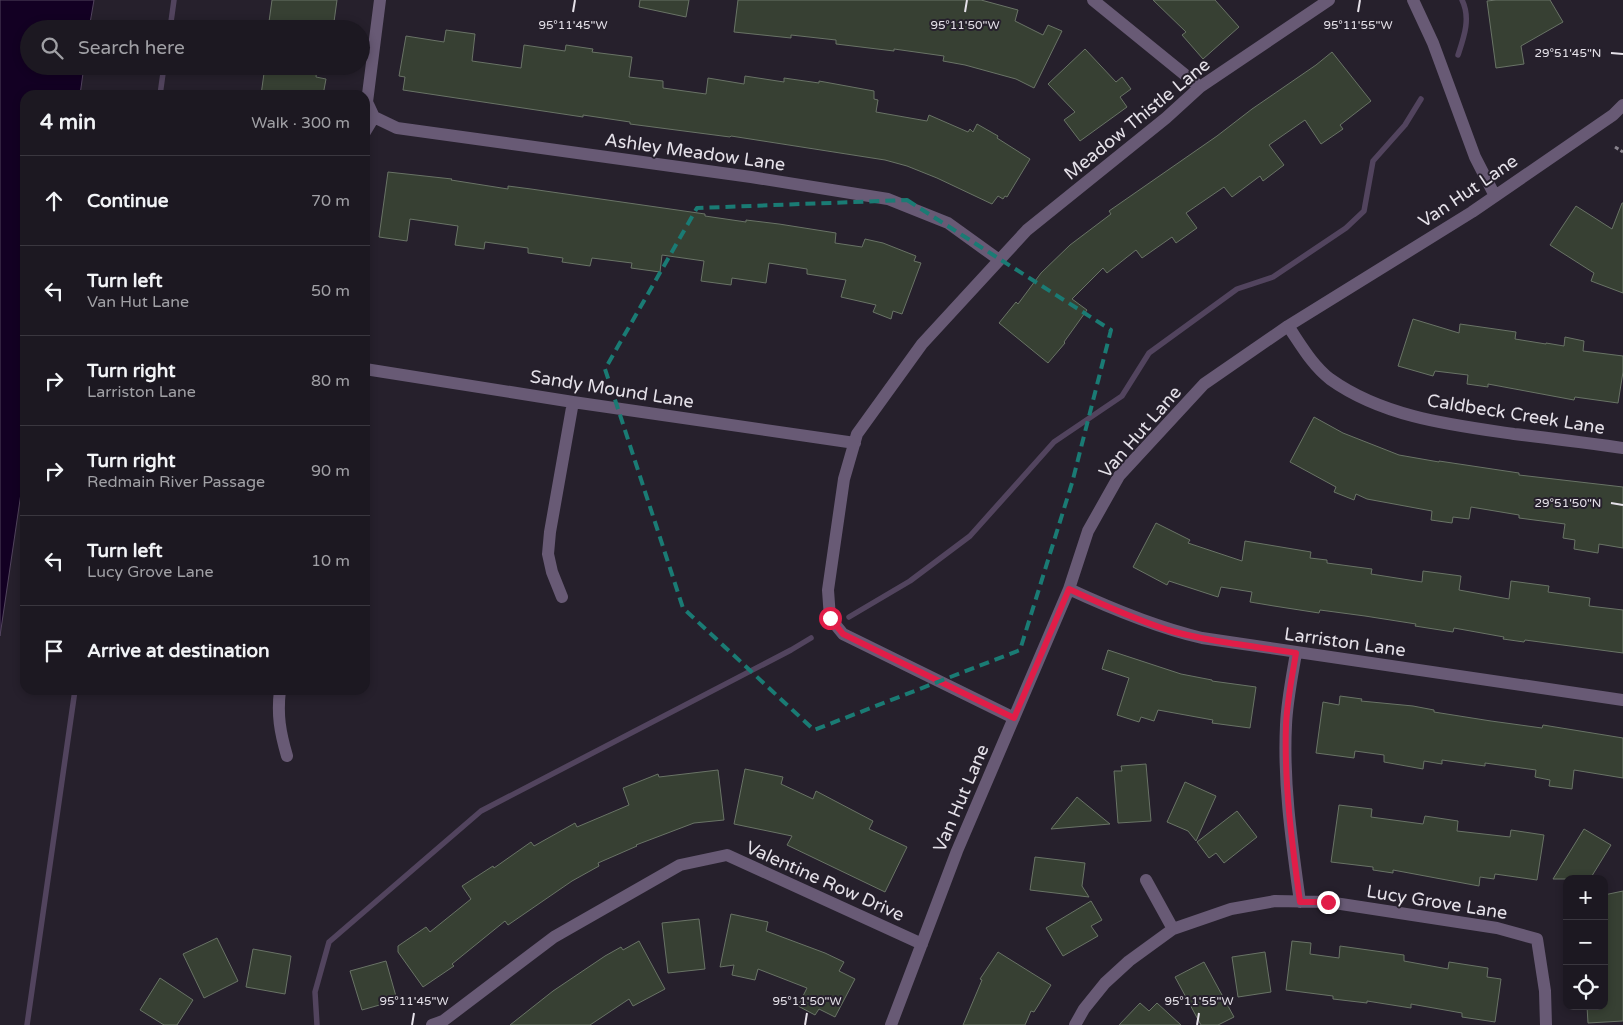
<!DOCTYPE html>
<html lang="en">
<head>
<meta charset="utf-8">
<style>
	body { margin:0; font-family:"Varela Round",sans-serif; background:#25212a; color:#f1f3f6 }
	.controls { position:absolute; right:15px; bottom:15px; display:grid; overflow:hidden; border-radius:10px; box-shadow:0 2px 8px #0003 }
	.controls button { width:45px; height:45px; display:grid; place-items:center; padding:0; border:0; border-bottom:1px solid #3a373f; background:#1c1821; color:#f1f3f6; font:25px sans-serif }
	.stop { position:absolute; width:15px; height:15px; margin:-11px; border:4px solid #e11d48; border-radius:50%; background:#fff }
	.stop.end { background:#e11d48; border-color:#fff; box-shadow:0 1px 5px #0008 }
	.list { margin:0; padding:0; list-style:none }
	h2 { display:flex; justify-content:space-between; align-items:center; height:65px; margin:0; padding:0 20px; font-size:21px }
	h2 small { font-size:16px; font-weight:400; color:#a0a0a5 }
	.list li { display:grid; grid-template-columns:32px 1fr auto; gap:15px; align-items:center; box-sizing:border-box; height:90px; padding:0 20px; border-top:1px solid #3a373f }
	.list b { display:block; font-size:19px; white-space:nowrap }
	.list p { margin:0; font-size:16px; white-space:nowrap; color:#a0a0a5 }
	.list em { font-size:16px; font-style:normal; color:#a0a0a5 }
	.icon { flex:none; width:28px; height:28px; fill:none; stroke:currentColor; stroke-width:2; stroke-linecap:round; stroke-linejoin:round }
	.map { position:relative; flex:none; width:1623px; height:1025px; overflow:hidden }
	.search { position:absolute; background:#1c1821; box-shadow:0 2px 8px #0003; left:20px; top:20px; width:350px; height:55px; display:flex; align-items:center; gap:12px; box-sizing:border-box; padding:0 18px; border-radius:28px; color:#a0a0a5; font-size:19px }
	.panel { position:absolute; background:#1c1821; box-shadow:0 2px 8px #0003; left:20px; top:90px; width:350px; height:605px; border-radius:15px }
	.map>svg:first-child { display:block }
	.water { fill:#130023; stroke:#52445e }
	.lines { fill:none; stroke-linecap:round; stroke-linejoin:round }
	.stream { stroke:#52445e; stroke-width:5.5 }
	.building { fill:#374033; stroke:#697366 }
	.path { stroke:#87828c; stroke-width:3; stroke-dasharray:4 2.5; stroke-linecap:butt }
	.minor { stroke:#685a75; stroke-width:12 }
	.route { stroke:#e11d48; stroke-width:6 }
	.marked { fill:none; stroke:#1a7b74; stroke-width:4; stroke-dasharray:10 6; stroke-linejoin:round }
	.ticks { fill:none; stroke:#e5e1e9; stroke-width:2 }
	.labels { text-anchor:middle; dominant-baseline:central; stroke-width:4; stroke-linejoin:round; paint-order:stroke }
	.street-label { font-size:18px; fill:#e5e1e9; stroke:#26202c }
	.ticks-label { font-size:12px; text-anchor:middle; fill:#e5e1e9; stroke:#26202c; stroke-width:4; stroke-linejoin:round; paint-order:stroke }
</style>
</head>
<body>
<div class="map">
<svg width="1623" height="1025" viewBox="0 0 1623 1025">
	<rect width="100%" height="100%" fill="#26202c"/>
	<!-- water -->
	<path class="water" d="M 0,0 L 94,0 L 89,29 L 29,29 L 29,66 L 84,66 L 80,95 L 25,95 L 25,466 L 0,636 Z"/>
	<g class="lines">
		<!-- stream -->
		<path class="stream" d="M 170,29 L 174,0
			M 1458,55 C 1464,37 1471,18 1462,0
			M 160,95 L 164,66
			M 849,617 L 910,581 L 970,536 L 1054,442 L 1122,396 L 1149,353 L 1237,289 L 1273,277 L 1346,228 L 1364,211 L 1373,161 L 1405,125 L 1421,99
			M 27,1025 L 75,690
			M 317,1025 L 315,992 L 329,942 L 481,811 L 791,650 L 811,638"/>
	</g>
	<!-- building -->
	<path class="building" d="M 272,0 L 337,0 L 333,29 L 268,29 Z
		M 640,0 L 689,0 L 686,17 L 639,7 Z
		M 738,0 L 981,0 L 1018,10 L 1015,21 L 1043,35 L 1048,25 L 1062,31 L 1034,88 L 1016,79 L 965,65 L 943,61 L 944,56 L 894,49 L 894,51 L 836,44 L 836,40 L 791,35 L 791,38 L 734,32 Z
		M 1153,0 L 1215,0 L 1239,27 L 1203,59 L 1182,35 L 1186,32 Z
		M 1496,0 L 1550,0 L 1563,22 L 1521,46 L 1524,64 L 1496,68 L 1487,1 Z
		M 446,30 L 475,34 L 472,61 L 521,68 L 524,45 L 565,51 L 566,45 L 593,49 L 592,52 L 632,57 L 629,77 L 663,81 L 663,88 L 706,94 L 708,78 L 744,84 L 745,76 L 784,82 L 784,78 L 819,83 L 819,81 L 874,91 L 874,99 L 878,100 L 876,112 L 927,121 L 929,115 L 968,132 L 970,129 L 973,132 L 977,124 L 998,136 L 997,138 L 1030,159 L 1007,197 L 1005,196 L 1003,199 L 998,196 L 992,204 L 937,178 L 907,166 L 885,160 L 731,136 L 730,137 L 630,124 L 630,122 L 583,115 L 583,117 L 403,90 L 405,77 L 399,76 L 406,36 L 444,42 Z
		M 1085,49 L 1116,82 L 1122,77 L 1131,89 L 1120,97 L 1127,107 L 1080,141 L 1064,120 L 1075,112 L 1048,84 Z
		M 1332,52 L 1371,101 L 1340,125 L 1343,129 L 1321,144 L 1305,120 L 1269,145 L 1284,165 L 1263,181 L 1260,176 L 1232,197 L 1224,187 L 1186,213 L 1197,228 L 1176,243 L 1172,237 L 1142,258 L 1136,250 L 1107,273 L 1103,268 L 1072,299 L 1087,310 L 1064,342 L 1065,343 L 1048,363 L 999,323 L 1016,302 L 1018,304 L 1041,273 L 1070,245 L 1111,214 L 1109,211 L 1217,136 L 1252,109 L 1316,65 Z
		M 265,66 L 317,66 L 316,77 L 326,79 L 323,95 L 261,95 Z
		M 388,172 L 452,179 L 451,180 L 508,189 L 508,186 L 531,189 L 705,214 L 705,216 L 746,222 L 746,220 L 779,224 L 836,233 L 835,243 L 862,247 L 865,239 L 883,243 L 916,256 L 914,261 L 921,263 L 902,314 L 893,311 L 891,319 L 873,312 L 876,305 L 841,297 L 846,280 L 807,274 L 807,269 L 769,263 L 766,283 L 732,278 L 731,285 L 701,281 L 704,261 L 662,255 L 660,272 L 631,268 L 632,263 L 592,258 L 590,266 L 562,262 L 563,258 L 528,253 L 528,248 L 485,242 L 484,249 L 455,245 L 458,226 L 410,219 L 407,241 L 379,237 Z
		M 1622,203 L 1623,203 L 1623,293 L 1591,281 L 1594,273 L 1550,245 L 1576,206 L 1612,229 Z
		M 1413,319 L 1459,333 L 1460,324 L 1516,332 L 1515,339 L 1546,344 L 1546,343 L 1564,346 L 1565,337 L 1584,341 L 1583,351 L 1623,356 L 1623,372 L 1618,403 L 1575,397 L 1574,400 L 1488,384 L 1488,387 L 1467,384 L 1468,375 L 1435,371 L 1433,376 L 1398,366 Z
		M 1314,417 L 1343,433 L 1399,455 L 1439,462 L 1439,461 L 1519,473 L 1519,475 L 1623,487 L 1623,548 L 1599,544 L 1598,553 L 1574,549 L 1575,540 L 1563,538 L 1565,524 L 1519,518 L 1519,515 L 1471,507 L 1469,519 L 1453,517 L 1452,523 L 1431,520 L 1432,511 L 1367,499 L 1356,494 L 1354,500 L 1334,492 L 1336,487 L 1290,462 Z
		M 1156,523 L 1190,540 L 1188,543 L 1242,561 L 1245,541 L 1311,552 L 1310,558 L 1327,560 L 1327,563 L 1372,569 L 1371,574 L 1422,582 L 1423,571 L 1461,576 L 1459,590 L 1509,599 L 1511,581 L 1549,586 L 1548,592 L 1590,598 L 1589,606 L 1623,610 L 1623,653 L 1525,640 L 1524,642 L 1503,639 L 1504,637 L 1454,628 L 1453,632 L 1415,626 L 1416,624 L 1365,616 L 1320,610 L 1319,613 L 1274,606 L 1250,602 L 1252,592 L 1221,587 L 1218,597 L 1169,581 L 1167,585 L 1133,567 Z
		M 1108,650 L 1181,674 L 1212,680 L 1212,681 L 1256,687 L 1250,728 L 1212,723 L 1213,720 L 1158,710 L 1154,721 L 1141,717 L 1139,722 L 1117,715 L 1129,678 L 1102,669 Z
		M 1340,696 L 1362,699 L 1361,701 L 1413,706 L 1434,710 L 1434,712 L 1491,721 L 1542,728 L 1543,725 L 1623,738 L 1623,778 L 1574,770 L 1572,789 L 1549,786 L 1550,780 L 1535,777 L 1536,770 L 1485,763 L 1485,766 L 1442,760 L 1442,764 L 1424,761 L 1423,769 L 1384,762 L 1384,755 L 1355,751 L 1354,758 L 1316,753 L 1323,702 L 1339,705 Z
		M 1146,764 L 1151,821 L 1118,823 L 1114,771 L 1122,771 L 1121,766 Z
		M 745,769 L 783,777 L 781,784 L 813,799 L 816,791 L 873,821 L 869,829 L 907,847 L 885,892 L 787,845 L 792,836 L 734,824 Z
		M 718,770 L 724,820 L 694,823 L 636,845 L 637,846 L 598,863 L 599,866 L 572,881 L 508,925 L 505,921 L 452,964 L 454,966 L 423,987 L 398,952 L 398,946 L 426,927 L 430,932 L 471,899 L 462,886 L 493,866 L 494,868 L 531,842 L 534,846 L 575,823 L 577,827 L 629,805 L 623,788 L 658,774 L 659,777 Z
		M 1185,782 L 1216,796 L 1196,841 L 1188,831 L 1167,822 Z
		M 1077,797 L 1110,824 L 1051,829 Z
		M 1339,805 L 1372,809 L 1371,817 L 1423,824 L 1425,816 L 1458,821 L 1457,831 L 1510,837 L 1511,830 L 1544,835 L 1537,880 L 1495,874 L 1494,879 L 1480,877 L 1479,886 L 1393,870 L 1393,873 L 1373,870 L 1373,867 L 1331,862 Z
		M 1237,811 L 1257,837 L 1224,863 L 1216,853 L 1209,858 L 1197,842 Z
		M 1584,829 L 1611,845 L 1590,879 L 1553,879 Z
		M 1035,857 L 1085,863 L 1082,886 L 1089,897 L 1030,890 Z
		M 1623,891 L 1623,1021 L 1588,1023 L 1587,1006 L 1604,1006 L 1604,895 Z
		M 1091,901 L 1102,920 L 1091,926 L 1098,936 L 1063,956 L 1046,928 Z
		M 731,914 L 768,922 L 766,931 L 825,953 L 844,962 L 839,971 L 855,979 L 835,1017 L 819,1009 L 815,1015 L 798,1006 L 807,988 L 758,969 L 755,980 L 732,975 L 734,965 L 720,967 Z
		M 699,919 L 705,969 L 668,973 L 662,923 Z
		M 217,938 L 238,981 L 204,998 L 183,954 Z
		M 639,941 L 665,989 L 633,1006 L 629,999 L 590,1025 L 510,1025 L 553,991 L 605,956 L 621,947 L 623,950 Z
		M 1292,941 L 1311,943 L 1310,954 L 1339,958 L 1340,946 L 1404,955 L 1404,961 L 1448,969 L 1449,962 L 1488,968 L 1487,977 L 1501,979 L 1495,1022 L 1462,1017 L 1462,1013 L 1411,1004 L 1411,1008 L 1367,1001 L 1367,1003 L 1333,999 L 1333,996 L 1286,990 Z
		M 253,949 L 291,956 L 285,994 L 246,987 Z
		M 998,952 L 1051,985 L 1034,1012 L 1031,1011 L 1025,1025 L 963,1025 L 982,980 L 980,979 Z
		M 1265,952 L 1271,992 L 1238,997 L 1232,957 Z
		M 386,961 L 397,1000 L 362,1010 L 350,971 Z
		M 1204,962 L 1234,1017 L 1218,1025 L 1201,1025 L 1175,977 Z
		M 160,978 L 193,1000 L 177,1025 L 164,1025 L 140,1010 Z
		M 1140,1003 L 1149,1011 L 1157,1003 L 1181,1025 L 1119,1025 Z"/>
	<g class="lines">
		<!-- path -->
		<path class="path" d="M 1615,147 L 1623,152"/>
		<!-- minor -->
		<path class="minor" d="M 1093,0 L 1200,87
			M 1413,0 L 1433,43 L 1475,157 L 1495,196
			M 374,117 L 397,128 L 751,177 L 888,199 L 948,223 L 998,259
			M 374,117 L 367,102 L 380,0
			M 365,132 L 374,117
			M 1288,326 C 1301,345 1312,365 1330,379 C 1383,417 1451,425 1514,434 C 1550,438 1587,443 1623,448
			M 365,369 L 573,402 L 855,443
			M 1069,589 C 1112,609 1155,627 1202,638 L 1623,700
			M 562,597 L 552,572 L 548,554 L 550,532 L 573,402
			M 1296,653 C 1292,677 1287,701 1286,725 C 1283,784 1292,844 1300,902
			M 280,690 C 277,715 280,732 287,756
			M 1014,718 L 843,634 L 830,618 L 828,590 L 844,479 L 857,434 L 922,344 L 1027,230 L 1166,118 L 1200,87 L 1329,0
			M 1146,880 L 1173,929
			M 432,1025 L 443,1021 L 554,937 L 680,865 L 727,855 L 922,944
			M 891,1025 L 957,851 L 1069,589 L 1088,531 L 1119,476 L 1204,384 L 1288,326 L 1472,212 L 1613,115 L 1623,105
			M 1075,1025 L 1084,1009 L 1105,983 L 1129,961 L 1173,929 L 1231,909 L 1275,901 L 1328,902 L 1497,928 L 1537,939 L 1545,991 L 1546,1025"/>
	</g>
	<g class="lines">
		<!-- route -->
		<path class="route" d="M 830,618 L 843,634 L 1014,718 L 1069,589 C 1101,604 1134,619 1168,630 C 1209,642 1254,646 1296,653 C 1292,677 1287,701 1286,725 C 1284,784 1292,844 1300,902 L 1328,902"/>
	</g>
	<!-- marked area -->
	<path class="marked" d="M 907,200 L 1111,330 L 1072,483 L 1020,650 L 814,730 L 683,608 L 605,369 L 697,208 Z"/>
	<!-- ticks -->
	<path class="ticks" d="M 573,12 L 575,0M 965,12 L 967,0M 1358,12 L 1360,0M 1611,53 L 1623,54M 1611,503 L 1623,505M 412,1025 L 414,1013M 805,1025 L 807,1013M 1197,1025 L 1199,1013"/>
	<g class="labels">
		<!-- street labels -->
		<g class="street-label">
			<text transform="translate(1137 119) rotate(-39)">Meadow Thistle Lane</text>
			<text transform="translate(695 152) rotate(8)">Ashley Meadow Lane</text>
			<text transform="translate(1468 191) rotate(-34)">Van Hut Lane</text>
			<text transform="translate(612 389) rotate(9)">Sandy Mound Lane</text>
			<text transform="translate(1516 414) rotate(9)">Caldbeck Creek Lane</text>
			<text transform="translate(1140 432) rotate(-49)">Van Hut Lane</text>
			<text transform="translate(1345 642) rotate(8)">Larriston Lane</text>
			<text transform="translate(961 798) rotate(-67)">Van Hut Lane</text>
			<text transform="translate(825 881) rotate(24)">Valentine Row Drive</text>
			<text transform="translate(1437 902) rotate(9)">Lucy Grove Lane</text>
		</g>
	</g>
	<g class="ticks-label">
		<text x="573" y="29">95°11'45"W</text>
		<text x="965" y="29">95°11'50"W</text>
		<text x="1358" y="29">95°11'55"W</text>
		<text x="1568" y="57">29°51'45"N</text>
		<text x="1568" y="507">29°51'50"N</text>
		<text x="414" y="1005">95°11'45"W</text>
		<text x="807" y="1005">95°11'50"W</text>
		<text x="1199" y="1005">95°11'55"W</text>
	</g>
</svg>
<div class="controls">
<button>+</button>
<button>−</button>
<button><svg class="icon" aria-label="locate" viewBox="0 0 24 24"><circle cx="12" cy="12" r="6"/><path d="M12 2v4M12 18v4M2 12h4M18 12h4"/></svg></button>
</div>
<div class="stop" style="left:830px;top:618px"></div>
<div class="stop end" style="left:1328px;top:902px"></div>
<div class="search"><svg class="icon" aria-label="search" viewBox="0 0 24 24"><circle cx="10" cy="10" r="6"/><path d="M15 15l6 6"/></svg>Search here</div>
<section class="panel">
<h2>4 min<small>Walk · 300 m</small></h2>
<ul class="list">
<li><svg class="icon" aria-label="ahead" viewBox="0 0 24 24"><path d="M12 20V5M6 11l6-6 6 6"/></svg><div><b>Continue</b></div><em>70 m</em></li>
<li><svg class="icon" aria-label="left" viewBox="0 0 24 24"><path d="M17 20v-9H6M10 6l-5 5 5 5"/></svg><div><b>Turn left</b><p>Van Hut Lane</p></div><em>50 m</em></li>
<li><svg class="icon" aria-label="right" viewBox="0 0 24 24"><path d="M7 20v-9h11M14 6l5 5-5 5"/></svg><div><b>Turn right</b><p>Larriston Lane</p></div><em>80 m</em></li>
<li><svg class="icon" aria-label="right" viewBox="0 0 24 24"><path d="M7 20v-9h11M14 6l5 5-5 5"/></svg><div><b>Turn right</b><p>Redmain River Passage</p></div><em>90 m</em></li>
<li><svg class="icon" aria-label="left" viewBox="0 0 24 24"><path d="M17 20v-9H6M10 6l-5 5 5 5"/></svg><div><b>Turn left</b><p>Lucy Grove Lane</p></div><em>10 m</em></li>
<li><svg class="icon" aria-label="arrive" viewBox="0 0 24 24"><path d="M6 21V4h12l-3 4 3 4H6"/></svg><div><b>Arrive at destination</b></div></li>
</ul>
</section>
</div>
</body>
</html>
